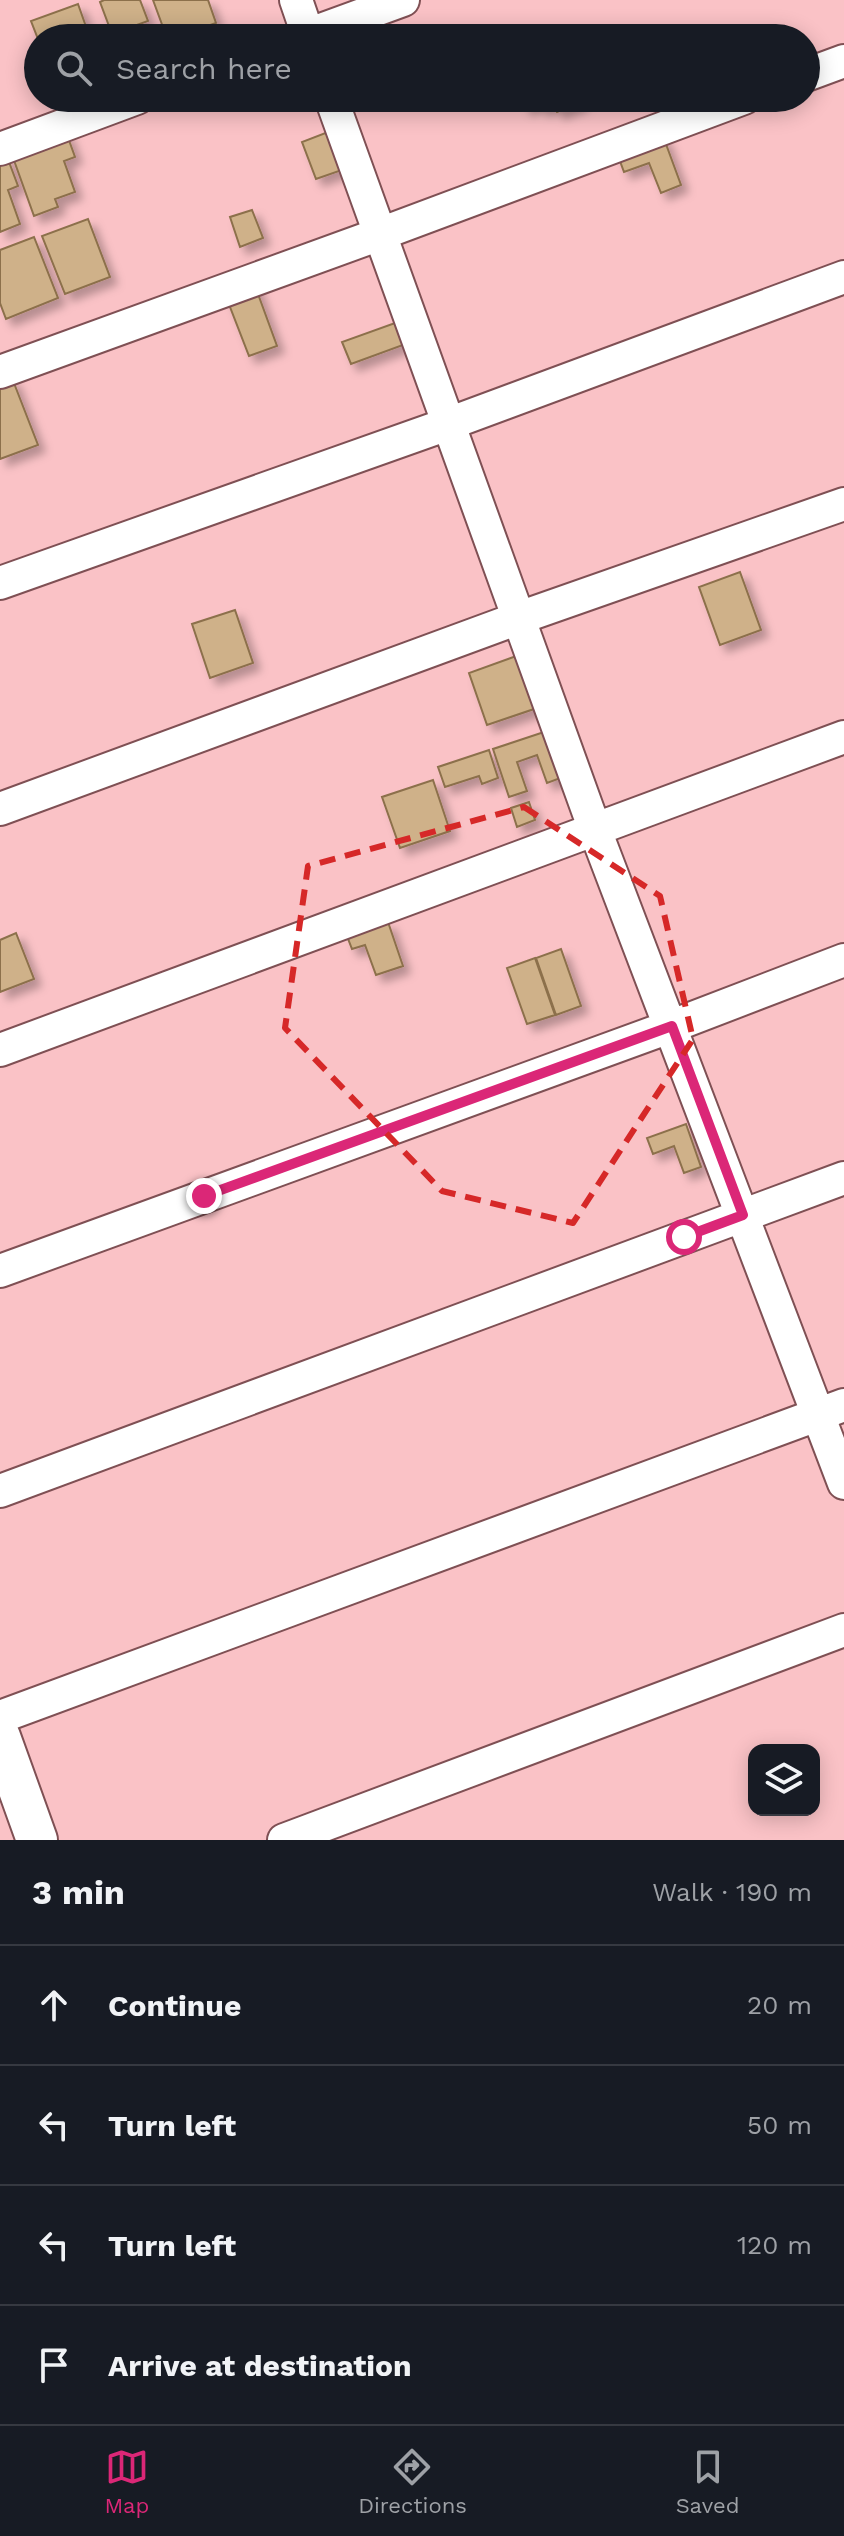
<!DOCTYPE html>
<html lang="en">
<head>
<meta charset="utf-8">
<style>
	body { margin:0; font-family:"Work Sans",sans-serif; background:#242831; color:#f1f3f6 }
	.controls { position:absolute; right:24px; bottom:24px; display:grid; overflow:hidden; border-radius:16px; box-shadow:0 4px 20px #0003 }
	.controls button { width:72px; height:72px; display:grid; place-items:center; padding:0; border:0; border-bottom:2px solid #363941; background:#171b24; color:#f1f3f6; font:40px sans-serif }
	.stop { position:absolute; width:24px; height:24px; margin:-18px; border:6px solid #db2777; border-radius:50%; background:#fff }
	.stop.end { background:#db2777; border-color:#fff; box-shadow:0 2px 8px #0008 }
	.list { margin:0; padding:0; list-style:none }
	h2 { display:flex; justify-content:space-between; align-items:center; height:104px; margin:0; padding:0 32px; font-size:34px }
	h2 small { font-size:26px; font-weight:400; color:#9ea1a6 }
	.list li { display:grid; grid-template-columns:52px 1fr auto; gap:24px; align-items:center; box-sizing:border-box; height:120px; padding:0 32px; border-top:2px solid #363941 }
	.list b { display:block; font-size:30px; white-space:nowrap }
	.list em { font-size:26px; font-style:normal; color:#9ea1a6 }
	.icon { flex:none; width:44px; height:44px; fill:none; stroke:currentColor; stroke-width:2; stroke-linecap:round; stroke-linejoin:round }
	.map { position:relative; flex:none; width:844px; height:1840px; overflow:hidden }
	.search { position:absolute; background:#171b24; box-shadow:0 4px 20px #0003; left:24px; right:24px; top:24px; height:88px; display:flex; align-items:center; gap:20px; box-sizing:border-box; padding:0 28px; border-radius:44px; color:#9ea1a6; font-size:30px }
	.sheet { height:584px; background:#171b24 }
	nav { display:flex; justify-content:space-around; align-items:center; box-sizing:border-box; height:112px; border-top:2px solid #363941; background:#171b24; font-size:22px; color:#9ea1a6 }
	nav a { display:grid; justify-items:center; gap:4px }
	nav .on { color:#db2777 }
	.map>svg:first-child { display:block }
	.building { fill:#cfb189; stroke:#8c704b; stroke-width:2; filter:url(#shadow) }
	.lines { fill:none; stroke-linecap:round; stroke-linejoin:round }
	.minor-casing { stroke:#7f5054; stroke-width:36 }
	.major-casing { stroke:#7f5054; stroke-width:44 }
	.minor { stroke:#fff; stroke-width:32 }
	.major { stroke:#fff; stroke-width:40 }
	.route { stroke:#db2777; stroke-width:10 }
	.marked { fill:none; stroke:#d62828; stroke-width:6; stroke-dasharray:16 10; stroke-linejoin:round }
</style>
</head>
<body>
<div class="map">
<svg width="844" height="1840" viewBox="0 0 844 1840">
	<defs>
		<filter id="shadow"><feDropShadow dx="7" dy="7" stdDeviation="4" flood-color="#0004"/></filter>
	</defs>
	<rect width="100%" height="100%" fill="#fac2c6"/>
	<!-- building -->
	<path class="building" d="M 104,0 L 140,0 L 148,21 L 112,34 L 100,2 Z
		M 153,0 L 208,0 L 216,23 L 174,38 L 167,38 Z
		M 78,4 L 90,38 L 38,39 L 31,21 Z
		M 522,98 L 580,98 L 581,103 L 557,112 L 554,104 L 541,109 L 539,102 L 525,108 Z
		M 66,132 L 75,157 L 64,161 L 75,192 L 55,199 L 58,207 L 34,216 L 11,152 Z
		M 328,132 L 342,170 L 316,179 L 302,142 Z
		M 663,136 L 681,185 L 661,193 L 649,163 L 624,172 L 617,153 Z
		M 6,154 L 18,186 L 8,190 L 20,224 L 0,232 L 0,157 Z
		M 252,210 L 263,238 L 240,247 L 230,217 Z
		M 88,219 L 110,277 L 65,294 L 42,236 Z
		M 34,237 L 58,298 L 6,319 L 0,303 L 0,250 Z
		M 254,283 L 277,346 L 249,356 L 225,294 Z
		M 395,323 L 403,345 L 351,364 L 342,342 Z
		M 12,378 L 38,445 L 0,459 L 0,383 Z
		M 740,572 L 761,630 L 720,645 L 699,587 Z
		M 235,610 L 253,663 L 210,678 L 192,624 Z
		M 519,655 L 537,708 L 487,725 L 469,673 Z
		M 550,730 L 566,776 L 547,783 L 537,755 L 517,762 L 527,791 L 509,797 L 493,749 Z
		M 489,750 L 498,778 L 482,784 L 479,776 L 445,787 L 438,767 Z
		M 433,780 L 450,831 L 400,848 L 382,797 Z
		M 529,802 L 535,820 L 517,827 L 511,808 Z
		M 388,922 L 403,966 L 376,975 L 365,945 L 352,949 L 347,936 Z
		M 16,933 L 34,979 L 0,992 L 0,940 Z
		M 561,949 L 581,1006 L 556,1015 L 536,958 Z
		M 535,958 L 555,1015 L 527,1024 L 507,968 Z
		M 686,1124 L 701,1167 L 684,1173 L 674,1146 L 653,1154 L 647,1138 Z"/>
	<g class="lines">
		<!-- minor casing -->
		<g class="minor-casing">
			<path id="minor" d="M 296,0 L 309,38
				M 299,38 L 403,0
				M 806,75 L 844,61
				M 331,98 L 595,830 L 844,1483
				M 0,149 L 137,98
				M 0,372 L 380,234 L 744,98
				M 0,583 L 448,424 L 844,277
				M 0,809 L 519,618 L 844,504
				M 0,1050 L 844,737
				M 0,1271 L 672,1026 L 844,960
				M 0,1491 L 844,1178
				M 0,1717 L 844,1405
				M 284,1840 L 844,1630"/>
		</g>
		<!-- major casing -->
		<g class="major-casing">
			<path id="major" d="M 0,1737 L 37,1840"/>
		</g>
		<!-- minor -->
		<use href="#minor" class="minor"/>
		<!-- major -->
		<use href="#major" class="major"/>
	</g>
	<g class="lines">
		<!-- route -->
		<path class="route" d="M 204,1196 L 672,1026 L 743,1215 L 684,1237"/>
	</g>
	<!-- marked area -->
	<path class="marked" d="M 524,807 L 660,896 L 693,1039 L 573,1223 L 442,1191 L 285,1028 L 308,866 Z"/>
</svg>
<div class="controls">
<button><svg class="icon" aria-label="layers" viewBox="0 0 24 24"><path d="M12 4l9 5-9 5-9-5zM3 14l9 5 9-5"/></svg></button>
</div>
<div class="stop" style="left:684px;top:1237px"></div>
<div class="stop end" style="left:204px;top:1196px"></div>
<div class="search"><svg class="icon" aria-label="search" viewBox="0 0 24 24"><circle cx="10" cy="10" r="6"/><path d="M15 15l6 6"/></svg>Search here</div>
</div>
<section class="sheet">
<h2>3 min<small>Walk · 190 m</small></h2>
<ul class="list">
<li><svg class="icon" aria-label="ahead" viewBox="0 0 24 24"><path d="M12 20V5M6 11l6-6 6 6"/></svg><div><b>Continue</b></div><em>20 m</em></li>
<li><svg class="icon" aria-label="left" viewBox="0 0 24 24"><path d="M17 20v-9H6M10 6l-5 5 5 5"/></svg><div><b>Turn left</b></div><em>50 m</em></li>
<li><svg class="icon" aria-label="left" viewBox="0 0 24 24"><path d="M17 20v-9H6M10 6l-5 5 5 5"/></svg><div><b>Turn left</b></div><em>120 m</em></li>
<li><svg class="icon" aria-label="arrive" viewBox="0 0 24 24"><path d="M6 21V4h12l-3 4 3 4H6"/></svg><div><b>Arrive at destination</b></div></li>
</ul>
</section>
<nav>
<a class="on"><svg class="icon" aria-label="map" viewBox="0 0 24 24"><path d="M3 6l6-2 6 2 6-2v14l-6 2-6-2-6 2zM9 4v14M15 6v14"/></svg>Map</a>
<a><svg class="icon" aria-label="directions" viewBox="0 0 24 24"><path d="M12 3l9 9-9 9-9-9zM9 14v-3h6M13 9l2 2-2 2"/></svg>Directions</a>
<a><svg class="icon" aria-label="saved" viewBox="0 0 24 24"><path d="M7 4h10v16l-5-4-5 4z"/></svg>Saved</a>
</nav>
</body>
</html>
